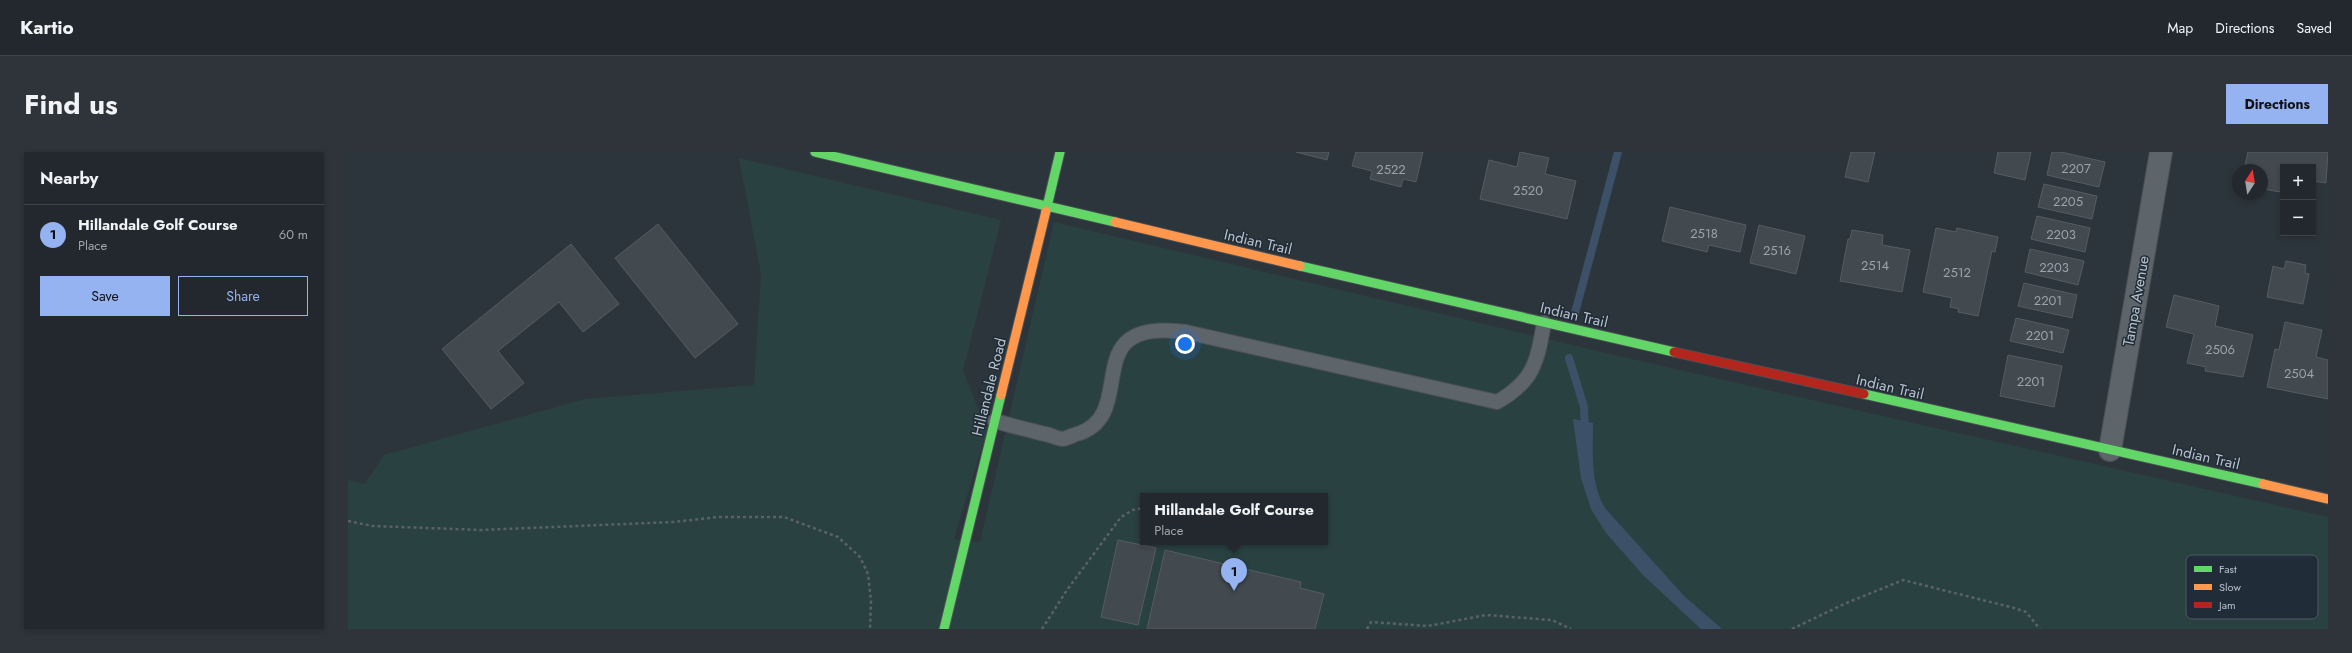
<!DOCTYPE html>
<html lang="en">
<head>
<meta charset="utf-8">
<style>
	body { margin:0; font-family:Jost,sans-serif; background:#2e3439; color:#f1f3f6 }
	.controls { position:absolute; right:12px; top:12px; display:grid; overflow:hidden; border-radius:0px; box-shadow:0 2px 6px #0003 }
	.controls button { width:36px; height:36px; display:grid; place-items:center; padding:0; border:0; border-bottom:1px solid #3f4449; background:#22282d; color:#f1f3f6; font:20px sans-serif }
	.compass { position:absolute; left:1884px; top:12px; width:36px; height:36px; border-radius:50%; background:#22282d; box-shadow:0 2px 6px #0003; rotate:12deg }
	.you { position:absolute; left:837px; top:192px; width:14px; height:14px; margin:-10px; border:3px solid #fff; border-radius:50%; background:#1a73e8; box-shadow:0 0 0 6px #1a73e833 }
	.badge { display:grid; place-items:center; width:26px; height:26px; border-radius:50%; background:#95b2f1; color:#111; font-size:13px; font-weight:700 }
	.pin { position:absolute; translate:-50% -33px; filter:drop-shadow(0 1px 2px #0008) }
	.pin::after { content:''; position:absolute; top:21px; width:14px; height:12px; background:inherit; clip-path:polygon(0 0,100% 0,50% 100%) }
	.popup { position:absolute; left:792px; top:341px; width:188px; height:52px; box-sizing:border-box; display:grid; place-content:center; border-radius:0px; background:#22282d; filter:drop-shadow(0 1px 3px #0005); font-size:13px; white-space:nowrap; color:#a2a6aa }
	.popup b { font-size:15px; color:#f1f3f6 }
	.popup::after { content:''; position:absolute; left:50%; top:100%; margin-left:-8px; border:8px solid transparent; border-top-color:#22282d }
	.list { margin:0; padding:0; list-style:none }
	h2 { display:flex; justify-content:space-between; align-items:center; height:52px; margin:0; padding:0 16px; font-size:17px }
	h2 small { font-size:13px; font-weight:400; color:#a2a6aa }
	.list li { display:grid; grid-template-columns:26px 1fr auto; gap:12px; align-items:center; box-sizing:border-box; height:60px; padding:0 16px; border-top:1px solid #3f4449 }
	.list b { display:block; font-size:15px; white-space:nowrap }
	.list p { margin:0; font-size:13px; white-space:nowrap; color:#a2a6aa }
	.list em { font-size:13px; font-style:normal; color:#a2a6aa }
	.actions { display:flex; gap:8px; padding:12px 16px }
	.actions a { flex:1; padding:9px 0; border:1px solid #95b2f1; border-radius:0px; text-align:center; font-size:14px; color:#95b2f1 }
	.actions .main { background:#95b2f1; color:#111 }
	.map { position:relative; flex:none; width:1980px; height:477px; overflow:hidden; border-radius:0px }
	header { display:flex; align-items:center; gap:24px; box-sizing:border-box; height:56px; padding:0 20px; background:#22282d; border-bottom:1px solid #3f4449 }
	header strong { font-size:19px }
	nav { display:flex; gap:22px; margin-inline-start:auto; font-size:14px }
	.intro { display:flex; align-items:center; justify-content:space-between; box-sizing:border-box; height:96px; padding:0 24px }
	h1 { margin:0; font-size:28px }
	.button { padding:10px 18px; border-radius:0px; background:#95b2f1; color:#111; font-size:14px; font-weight:700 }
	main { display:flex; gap:24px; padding:0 24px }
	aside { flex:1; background:#22282d; border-radius:0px; box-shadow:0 2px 6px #0003 }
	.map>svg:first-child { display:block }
	.green { fill:#2a4142; fill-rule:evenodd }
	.water { fill:#3c5167 }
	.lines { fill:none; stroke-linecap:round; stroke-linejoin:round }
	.stream { stroke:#3c5167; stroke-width:8 }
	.building { fill:#42494f; stroke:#555c63 }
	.lane-casing { stroke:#4b5156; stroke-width:16 }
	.street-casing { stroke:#4b5156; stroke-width:24 }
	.fast-casing { stroke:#4b5156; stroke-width:11 }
	.slow-casing { stroke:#4b5156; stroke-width:11 }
	.jam-casing { stroke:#4b5156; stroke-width:11 }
	.path { stroke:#5b6266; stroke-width:2.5; stroke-dasharray:3 3; stroke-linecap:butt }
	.lane { stroke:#5d646a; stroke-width:14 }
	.street { stroke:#5d646a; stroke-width:22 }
	.fast { stroke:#63d668; stroke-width:9 }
	.slow { stroke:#ff974d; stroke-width:9 }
	.jam { stroke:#b3261e; stroke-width:9 }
	.labels { text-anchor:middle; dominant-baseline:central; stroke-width:3; stroke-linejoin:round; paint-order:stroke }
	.number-label { font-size:13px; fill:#9aa4ad }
	.street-label { font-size:15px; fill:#b8c2cc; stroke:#202c37 }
	.key { fill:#202c37; stroke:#4e5964; stroke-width:1 }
	.key-label { font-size:11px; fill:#b8c2cc }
</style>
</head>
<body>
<header>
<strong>Kartio</strong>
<nav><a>Map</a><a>Directions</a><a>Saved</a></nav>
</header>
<div class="intro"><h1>Find us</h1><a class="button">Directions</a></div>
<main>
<aside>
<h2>Nearby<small></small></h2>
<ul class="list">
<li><span class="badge">1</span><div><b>Hillandale Golf Course</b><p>Place</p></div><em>60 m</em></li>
</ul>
<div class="actions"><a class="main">Save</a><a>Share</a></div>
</aside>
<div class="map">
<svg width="1980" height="477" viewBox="0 0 1980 477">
	<rect width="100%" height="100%" fill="#2d353c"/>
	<!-- green -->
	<path class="green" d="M 391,6 L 653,68 L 615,219 L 639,278 L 606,387 L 632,390 L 706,70 L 1275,205 L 1980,365 L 1980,477 L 0,477 L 0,328 L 17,332 L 36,303 L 237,247 L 406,233 L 413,122 ZM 795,344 L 977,344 L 977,390 L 795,390 Z"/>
	<!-- water -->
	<path class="water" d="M 1225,267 L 1245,271 C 1245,300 1242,331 1257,356 L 1336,444 L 1374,477 L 1353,477 L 1296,424 L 1258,381 L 1243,357 L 1233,326 Z"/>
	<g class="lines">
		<!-- stream -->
		<path class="stream" d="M 1227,161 L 1270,0
			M 1221,206 L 1236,255 L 1237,280"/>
	</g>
	<!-- building -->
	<path class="building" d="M 948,0 L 981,0 L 979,8 Z
		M 1008,0 L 1075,0 L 1068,30 L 1055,27 L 1053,35 L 1022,27 L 1024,19 L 1004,14 Z
		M 1172,0 L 1201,6 L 1197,22 L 1228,29 L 1219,67 L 1132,47 L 1141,8 L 1169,15 Z
		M 1503,0 L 1527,0 L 1520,30 L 1497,25 Z
		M 1650,0 L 1683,0 L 1677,28 L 1646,21 Z
		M 1704,0 L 1713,0 L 1757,10 L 1751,35 L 1699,23 Z
		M 1900,0 L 1980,0 L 1978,31 L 1965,29 L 1965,15 L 1935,15 L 1933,40 L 1914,37 L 1914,18 L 1896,18 Z
		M 1696,32 L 1749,44 L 1744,67 L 1690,55 Z
		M 1322,55 L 1398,73 L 1392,100 L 1361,93 L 1359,100 L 1314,89 Z
		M 1689,64 L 1742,76 L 1737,100 L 1683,87 Z
		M 310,72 L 390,172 L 347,206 L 267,106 Z
		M 1411,73 L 1457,84 L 1448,122 L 1402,111 Z
		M 1588,76 L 1608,80 L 1609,76 L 1650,85 L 1647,100 L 1644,99 L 1630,164 L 1610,160 L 1611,157 L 1602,155 L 1604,146 L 1575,140 Z
		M 1504,78 L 1535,83 L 1534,93 L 1562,98 L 1554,140 L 1492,129 L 1500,87 L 1502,87 Z
		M 223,92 L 271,152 L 235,180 L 211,150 L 150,199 L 176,231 L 143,257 L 94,197 Z
		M 1682,97 L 1736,109 L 1730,133 L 1677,120 Z
		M 1938,109 L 1958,113 L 1957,121 L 1961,122 L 1955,152 L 1919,145 L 1925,114 L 1936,117 Z
		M 1676,131 L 1729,143 L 1724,166 L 1670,154 Z
		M 1826,143 L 1871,154 L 1867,174 L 1905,183 L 1895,225 L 1857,219 L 1858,215 L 1839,211 L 1846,182 L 1818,175 Z
		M 1668,166 L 1721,178 L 1715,201 L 1662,189 Z
		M 1937,170 L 1974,178 L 1968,205 L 1980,208 L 1980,247 L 1919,235 L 1927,197 L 1931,198 Z
		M 1660,203 L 1714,214 L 1706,255 L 1652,244 Z
		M 770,388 L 808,396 L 790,473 L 753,465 Z
		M 817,398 L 953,430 L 952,436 L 976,442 L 967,477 L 799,477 Z"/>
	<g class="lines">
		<!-- lane casing -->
		<g class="lane-casing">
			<path id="lane" d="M 647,269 C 664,274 681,278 697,282 C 703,283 710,287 715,287 C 720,286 727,282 732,281 C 792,259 727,165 838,180 L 1149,250 C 1186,229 1189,210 1196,171"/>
		</g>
		<!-- street casing -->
		<g class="street-casing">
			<path id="street" d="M 1762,298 L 1813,0"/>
		</g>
		<!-- fast casing -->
		<g class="fast-casing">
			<path id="fast" d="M 467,0 L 767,70
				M 698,59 L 712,0
				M 952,114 L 1326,200
				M 1516,242 L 1915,332
				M 596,477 L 653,243"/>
		</g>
		<!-- slow casing -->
		<g class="slow-casing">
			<path id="slow" d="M 767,70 L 952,114
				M 653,243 L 698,59
				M 1915,332 L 1980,347"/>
		</g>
		<!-- jam casing -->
		<g class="jam-casing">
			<path id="jam" d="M 1326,200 L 1516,242"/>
		</g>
		<!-- path -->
		<path class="path" d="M 0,369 L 25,374 L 134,378 L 326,370 L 370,365 L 436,365 L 490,385 L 512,405 L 520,422 L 523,449 L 522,477
			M 694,477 L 719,438 L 773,365 L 785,358 L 795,356
			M 1019,477 L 1023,470 L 1080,474 L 1138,463 L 1204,468 L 1223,477
			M 1444,477 L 1496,452 L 1555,428 L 1666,456 L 1678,460 L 1692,477"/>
		<!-- lane -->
		<use href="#lane" class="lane"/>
		<!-- street -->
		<use href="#street" class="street"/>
		<!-- fast -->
		<use href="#fast" class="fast"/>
		<!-- slow -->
		<use href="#slow" class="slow"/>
		<!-- jam -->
		<use href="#jam" class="jam"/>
	</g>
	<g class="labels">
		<!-- number labels -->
		<g class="number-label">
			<text x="1728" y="16">2207</text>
			<text x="1043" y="17">2522</text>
			<text x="1180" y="38">2520</text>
			<text x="1720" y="49">2205</text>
			<text x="1356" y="81">2518</text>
			<text x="1713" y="82">2203</text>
			<text x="1429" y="98">2516</text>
			<text x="1527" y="113">2514</text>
			<text x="1706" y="115">2203</text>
			<text x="1609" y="120">2512</text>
			<text x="1700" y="148">2201</text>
			<text x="1692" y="183">2201</text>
			<text x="1872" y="197">2506</text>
			<text x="1951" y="221">2504</text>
			<text x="1683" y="229">2201</text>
		</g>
		<!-- street labels -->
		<g class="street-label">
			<text transform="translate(910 90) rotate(13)">Indian Trail</text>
			<text transform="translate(1788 149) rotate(-80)">Tampa Avenue</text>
			<text transform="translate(1226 163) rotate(13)">Indian Trail</text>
			<text transform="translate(641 235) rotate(-76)">Hillandale Road</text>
			<text transform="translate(1542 235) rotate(13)">Indian Trail</text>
			<text transform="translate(1858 305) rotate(13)">Indian Trail</text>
		</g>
	</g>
	<!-- legend -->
	<rect x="1838" y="403" width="132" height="64" rx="6" class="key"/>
	<rect x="1846" y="414" width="18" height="6" fill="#63d668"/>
	<rect x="1846" y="432" width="18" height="6" fill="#ff974d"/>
	<rect x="1846" y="450" width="18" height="6" fill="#b3261e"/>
	<g class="key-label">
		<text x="1871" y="421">Fast</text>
		<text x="1871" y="439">Slow</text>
		<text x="1871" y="457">Jam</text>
	</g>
</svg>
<div class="controls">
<button>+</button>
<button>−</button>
</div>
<svg class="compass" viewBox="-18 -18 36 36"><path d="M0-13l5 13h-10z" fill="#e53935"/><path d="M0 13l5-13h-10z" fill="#a2a6aa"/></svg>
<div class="you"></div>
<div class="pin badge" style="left:886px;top:439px">1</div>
<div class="popup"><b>Hillandale Golf Course</b>Place</div>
</div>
</main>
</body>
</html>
